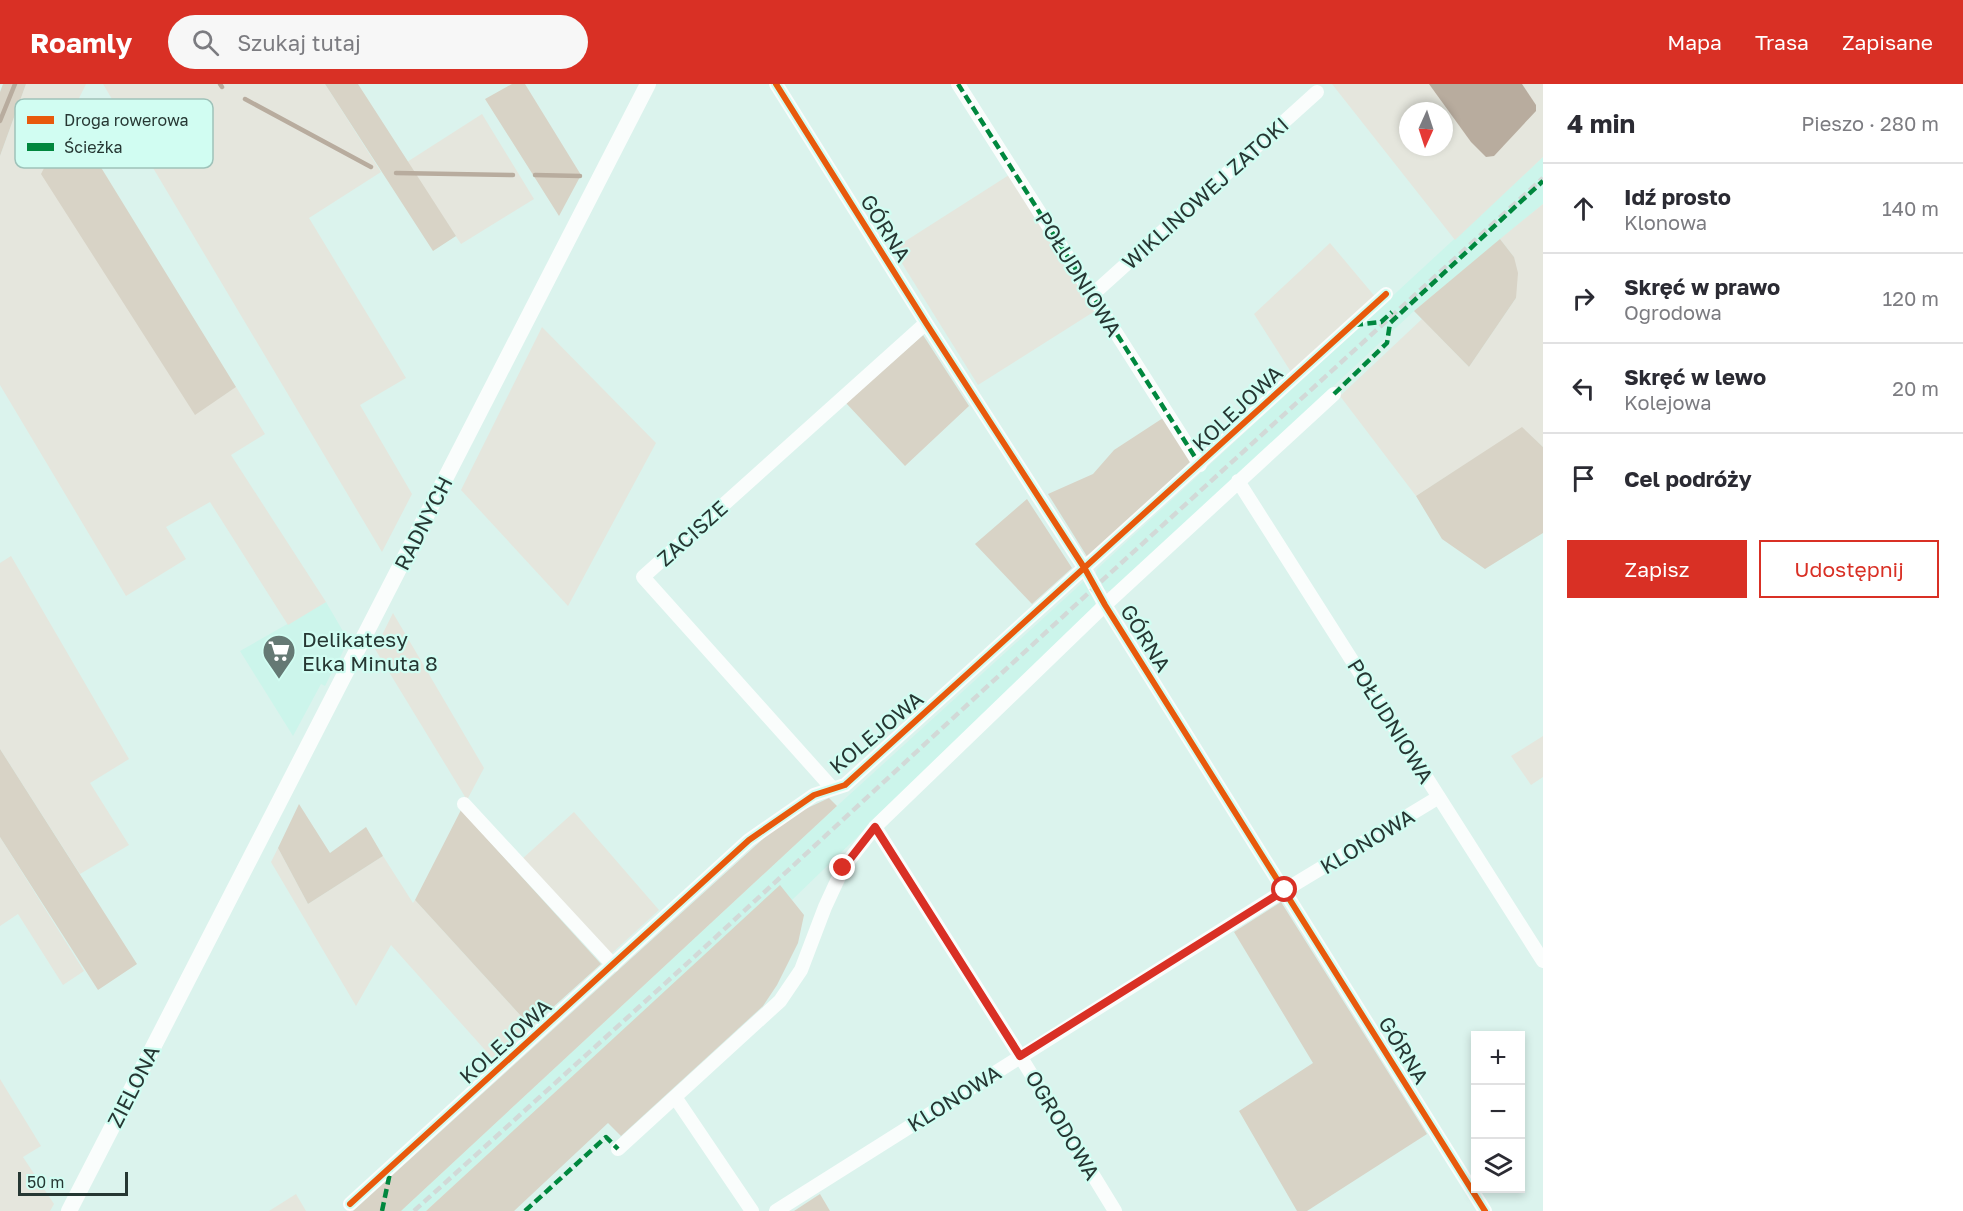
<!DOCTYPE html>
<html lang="pl">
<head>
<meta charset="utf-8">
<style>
	body { margin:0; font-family:"Golos Text",sans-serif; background:#f7f7f7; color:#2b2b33 }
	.controls { position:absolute; right:18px; bottom:18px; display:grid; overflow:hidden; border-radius:0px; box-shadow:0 3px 9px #0003 }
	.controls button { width:54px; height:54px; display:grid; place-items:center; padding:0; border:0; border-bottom:2px solid #e1e1e2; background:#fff; color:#2b2b33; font:30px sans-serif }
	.compass { position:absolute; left:1399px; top:18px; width:54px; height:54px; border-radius:50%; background:#fff; box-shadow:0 3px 9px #0003; rotate:183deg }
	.scale { position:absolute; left:18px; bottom:15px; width:110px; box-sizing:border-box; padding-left:6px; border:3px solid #263733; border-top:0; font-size:16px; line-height:21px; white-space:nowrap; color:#263733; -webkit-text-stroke:4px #d1fdf2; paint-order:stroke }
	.stop { position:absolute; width:18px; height:18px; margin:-14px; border:4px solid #d93025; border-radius:50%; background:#fff }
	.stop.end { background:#d93025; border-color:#fff; box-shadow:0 2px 6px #0008 }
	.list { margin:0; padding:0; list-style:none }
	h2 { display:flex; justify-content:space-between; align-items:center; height:78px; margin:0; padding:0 24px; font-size:26px }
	h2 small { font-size:20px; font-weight:400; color:#7c7c81 }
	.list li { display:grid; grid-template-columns:39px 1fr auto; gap:18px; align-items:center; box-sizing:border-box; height:90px; padding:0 24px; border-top:2px solid #e1e1e2 }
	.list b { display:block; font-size:22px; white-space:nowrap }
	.list p { margin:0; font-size:20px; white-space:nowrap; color:#7c7c81 }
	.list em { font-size:20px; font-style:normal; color:#7c7c81 }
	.actions { display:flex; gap:12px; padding:18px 24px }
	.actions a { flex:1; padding:14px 0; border:2px solid #d93025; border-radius:0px; text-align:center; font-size:21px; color:#d93025 }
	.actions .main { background:#d93025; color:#fff }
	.icon { flex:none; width:33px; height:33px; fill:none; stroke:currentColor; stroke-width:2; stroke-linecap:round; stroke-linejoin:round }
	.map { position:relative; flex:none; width:1543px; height:1127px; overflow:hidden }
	header { display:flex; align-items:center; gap:36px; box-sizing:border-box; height:84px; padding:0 30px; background:#d93025; color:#fff }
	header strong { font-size:28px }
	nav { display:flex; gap:33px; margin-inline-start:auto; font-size:21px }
	.search { width:420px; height:54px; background:#f7f7f7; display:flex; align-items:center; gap:15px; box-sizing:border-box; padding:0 21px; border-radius:33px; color:#7c7c81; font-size:22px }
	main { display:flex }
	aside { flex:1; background:#fff }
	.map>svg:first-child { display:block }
	.built { fill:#ccf5eb }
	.green { fill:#e5e6dd; fill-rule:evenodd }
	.forest { fill:#d8d3c6 }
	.water { fill:#b8ac9e }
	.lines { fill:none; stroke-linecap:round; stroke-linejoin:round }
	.stream { stroke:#b8ac9e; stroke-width:4.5 }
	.minor { stroke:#fafdfc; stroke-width:14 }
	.tertiary { stroke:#fafdfc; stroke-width:16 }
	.rail { stroke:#d2d9d7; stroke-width:4.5; stroke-dasharray:9 4.5; stroke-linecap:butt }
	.quiet { stroke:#00873e; stroke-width:4.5; stroke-dasharray:9 4.5; stroke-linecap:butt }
	.cycleway-casing { stroke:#d1fdf2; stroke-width:10 }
	.cycleway { stroke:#e8590c; stroke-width:6 }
	.route { stroke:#d93025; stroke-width:8 }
	.labels { text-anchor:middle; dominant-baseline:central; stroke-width:4.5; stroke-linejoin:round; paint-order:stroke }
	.street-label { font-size:21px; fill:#263733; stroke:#d1fdf2 }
	.poi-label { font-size:21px; fill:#263733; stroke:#d1fdf2; text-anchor:start }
	.key { fill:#d1fdf2; stroke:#9ec2b9; stroke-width:1.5 }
	.key-label { font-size:16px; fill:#263733 }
</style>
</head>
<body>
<header>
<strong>Roamly</strong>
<div class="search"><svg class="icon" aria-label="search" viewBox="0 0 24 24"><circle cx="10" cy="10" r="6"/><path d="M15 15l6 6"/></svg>Szukaj tutaj</div>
<nav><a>Mapa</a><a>Trasa</a><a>Zapisane</a></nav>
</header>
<main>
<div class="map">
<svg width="1543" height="1127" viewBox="0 0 1543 1127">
	<rect width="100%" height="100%" fill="#dbf3ed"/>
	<!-- built -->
	<path class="built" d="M 1543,73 L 1543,120 L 1414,227 L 1118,503 L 1113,508 L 1105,506 L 1095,492 L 1097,485 Z
		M 1084,497 L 1095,514 L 1095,523 L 792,816 L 780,802 L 426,1127 L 401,1127 L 837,722 Z
		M 326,518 L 344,549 L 340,556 L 344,565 L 337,580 L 331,577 L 329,581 L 334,584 L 325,602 L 321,600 L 293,652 L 240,567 Z"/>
	<!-- green -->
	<path class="green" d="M 26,0 L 86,0 L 42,90 L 195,330 L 236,303 L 265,350 L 231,371 L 326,518 L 288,541 L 210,418 L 166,443 L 186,475 L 126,512 L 0,301 L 0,72 Z
		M 103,0 L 325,0 L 381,88 L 309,134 L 406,294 L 360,321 L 412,410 L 382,468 Z
		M 1332,0 L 1543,0 L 1543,73 L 1455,156 ZM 1408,27 L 1444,27 L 1444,63 L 1408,63 Z
		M 482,30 L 534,115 L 461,160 L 407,78 Z
		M 1009,91 L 1095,227 L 978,301 L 893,165 Z
		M 1543,120 L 1543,363 L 1522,344 L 1416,412 L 1340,312 L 1422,235 L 1469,283 L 1516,214 L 1514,173 L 1500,155 Z
		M 1330,159 L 1377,215 L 1291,288 L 1254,230 Z
		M 542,243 L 656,359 L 568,522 L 461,406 Z
		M 11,472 L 129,675 L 90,699 L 129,761 L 80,790 L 0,665 L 0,479 Z
		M 393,529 L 484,684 L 467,716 L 375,565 Z
		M 1543,652 L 1543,693 L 1531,701 L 1511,672 Z
		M 574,728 L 659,826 L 611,870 L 522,775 Z
		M 0,753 L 84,887 L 63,901 L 18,830 L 0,842 Z
		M 278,764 L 308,820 L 383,772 L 413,819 L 415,816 L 531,943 L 494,976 L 391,861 L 356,922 L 271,778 Z
		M 0,995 L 41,1062 L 23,1073 L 54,1120 L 50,1127 L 0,1127 Z
		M 296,1110 L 306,1127 L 269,1127 Z"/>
	<!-- forest -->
	<path class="forest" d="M 3,0 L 26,0 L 0,72 L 0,8 Z
		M 325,0 L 358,0 L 456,152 L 433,167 Z
		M 512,0 L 525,0 L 581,91 L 559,132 L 485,15 Z
		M 70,33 L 236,303 L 195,331 L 41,90 Z
		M 1500,155 L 1514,173 L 1518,189 L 1516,214 L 1469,283 L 1414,227 Z
		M 923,251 L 969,322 L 905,382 L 846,319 Z
		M 1163,334 L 1191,377 L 1088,474 L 1048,410 L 1093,390 L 1114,366 Z
		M 1522,343 L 1543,363 L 1543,449 L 1485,485 L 1442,455 L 1416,412 Z
		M 1027,415 L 1072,484 L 1032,520 L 975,460 Z
		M 0,665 L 137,880 L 98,906 L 0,753 Z
		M 829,714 L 837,722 L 401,1127 L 353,1127 L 786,734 Z
		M 299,720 L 330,769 L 366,743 L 383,772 L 308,820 L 278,764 Z
		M 461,726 L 601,880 L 531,943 L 415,816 Z
		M 780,801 L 804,831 L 798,859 L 777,901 L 763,922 L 621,1052 L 608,1039 L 514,1127 L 426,1127 Z
		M 1281,818 L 1427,1050 L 1307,1127 L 1297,1127 L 1239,1027 L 1313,979 L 1234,848 Z
		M 820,1110 L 830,1127 L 794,1127 Z"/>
	<!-- water -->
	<path class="water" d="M 1429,0 L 1522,0 L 1536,21 L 1536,27 L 1494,72 L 1486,73 L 1471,58 Z"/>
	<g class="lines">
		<!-- stream -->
		<path class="stream" d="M 220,0 L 222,3
			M 245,15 L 371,83
			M 0,37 L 15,0
			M 396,89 L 513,91
			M 535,91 L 580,92"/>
		<!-- minor -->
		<path class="minor" d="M 776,0 L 926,239 L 1085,485 L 1105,521 L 1485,1127
			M 958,0 L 1200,381
			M 1092,211 L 1317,8
			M 1238,397 L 1543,877
			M 833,705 L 643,493 L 926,239
			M 464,720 L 613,881
			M 875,743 L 1020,972 L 1115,1127
			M 675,1013 L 752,1127
			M 618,1065 L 780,917 L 801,886 L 825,823 L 843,784 L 875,743 L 1105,521 L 1334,310
			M 350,1120 L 749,756 L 814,711 L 845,701 L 1386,210
			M 776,1127 L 1285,806 L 1439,713"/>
		<!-- tertiary -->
		<path class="tertiary" d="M 69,1127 L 648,0"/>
		<!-- rail -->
		<path class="rail" d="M 414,1127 L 692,875 L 1095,503 L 1543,94"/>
		<!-- quiet -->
		<path class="quiet" d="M 958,0 L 1200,381
			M 1354,241 L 1381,238 L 1392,228
			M 1334,310 L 1387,259 L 1390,239 L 1543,97
			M 382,1127 L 391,1084
			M 525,1127 L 606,1053 L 618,1065"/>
		<!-- cycleway casing -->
		<g class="cycleway-casing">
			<path id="cycleway" d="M 776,0 L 926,239 L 1085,485 L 1105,521 L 1485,1127
				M 350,1120 L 749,756 L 814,711 L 845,701 L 1386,210"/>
		</g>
		<!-- cycleway -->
		<use href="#cycleway" class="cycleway"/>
	</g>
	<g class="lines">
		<!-- route -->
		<path class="route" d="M 843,784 L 875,743 L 1020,972 L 1285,806"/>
	</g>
	<!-- icons -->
	<defs>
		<g id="supermarket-pin" transform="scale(1.725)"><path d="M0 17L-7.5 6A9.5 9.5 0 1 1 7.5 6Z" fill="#657974" stroke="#d1fdf2"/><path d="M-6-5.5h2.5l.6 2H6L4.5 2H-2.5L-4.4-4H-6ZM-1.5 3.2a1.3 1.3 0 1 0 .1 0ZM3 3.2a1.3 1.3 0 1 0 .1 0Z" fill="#fff"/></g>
	</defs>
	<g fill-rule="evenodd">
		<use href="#supermarket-pin" x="279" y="567"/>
	</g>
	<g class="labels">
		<!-- street labels -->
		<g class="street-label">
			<text transform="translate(1205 109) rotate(-42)">WIKLINOWEJ ZATOKI</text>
			<text transform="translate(886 144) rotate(58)">GÓRNA</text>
			<text transform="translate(1079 190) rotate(58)">POŁUDNIOWA</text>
			<text transform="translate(1237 324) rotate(-43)">KOLEJOWA</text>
			<text transform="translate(423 439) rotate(-63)">RADNYCH</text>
			<text transform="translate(692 449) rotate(-42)">ZACISZE</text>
			<text transform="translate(1146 554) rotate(58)">GÓRNA</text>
			<text transform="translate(1391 637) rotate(58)">POŁUDNIOWA</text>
			<text transform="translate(876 648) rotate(-40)">KOLEJOWA</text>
			<text transform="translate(1367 757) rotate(-31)">KLONOWA</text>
			<text transform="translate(505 957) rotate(-42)">KOLEJOWA</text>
			<text transform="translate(1404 966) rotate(58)">GÓRNA</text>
			<text transform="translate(133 1002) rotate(-63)">ZIELONA</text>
			<text transform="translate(954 1014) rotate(-32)">KLONOWA</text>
			<text transform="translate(1063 1041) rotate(59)">OGRODOWA</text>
		</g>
		<!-- poi labels -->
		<g class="poi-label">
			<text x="302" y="555">Delikatesy<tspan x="302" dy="24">Elka Minuta 8</tspan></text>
		</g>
	</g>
	<!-- legend -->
	<rect x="15" y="15" width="198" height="69" rx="9" class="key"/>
	<rect x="27" y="32" width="27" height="8" fill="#e8590c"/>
	<rect x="27" y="59" width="27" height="8" fill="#00873e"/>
	<g class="key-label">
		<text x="64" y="42">Droga rowerowa</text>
		<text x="64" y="69">Ścieżka</text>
	</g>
</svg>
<div class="controls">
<button>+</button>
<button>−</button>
<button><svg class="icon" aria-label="layers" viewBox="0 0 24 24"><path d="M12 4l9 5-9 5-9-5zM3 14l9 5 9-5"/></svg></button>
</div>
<svg class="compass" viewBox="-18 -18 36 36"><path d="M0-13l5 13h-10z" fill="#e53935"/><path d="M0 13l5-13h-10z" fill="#7c7c81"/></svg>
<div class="scale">50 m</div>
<div class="stop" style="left:1285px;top:806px"></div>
<div class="stop end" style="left:843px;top:784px"></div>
</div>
<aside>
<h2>4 min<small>Pieszo · 280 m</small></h2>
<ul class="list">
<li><svg class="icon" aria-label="ahead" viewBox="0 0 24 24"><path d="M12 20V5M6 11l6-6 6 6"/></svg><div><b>Idź prosto</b><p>Klonowa</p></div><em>140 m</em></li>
<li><svg class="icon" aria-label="right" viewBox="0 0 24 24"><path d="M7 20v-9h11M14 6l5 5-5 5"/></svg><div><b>Skręć w prawo</b><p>Ogrodowa</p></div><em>120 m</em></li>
<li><svg class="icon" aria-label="left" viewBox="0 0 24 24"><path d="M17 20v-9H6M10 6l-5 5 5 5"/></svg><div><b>Skręć w lewo</b><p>Kolejowa</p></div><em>20 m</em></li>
<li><svg class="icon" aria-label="arrive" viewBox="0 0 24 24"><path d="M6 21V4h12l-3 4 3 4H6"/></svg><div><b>Cel podróży</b></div></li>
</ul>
<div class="actions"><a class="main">Zapisz</a><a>Udostępnij</a></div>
</aside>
</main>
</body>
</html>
